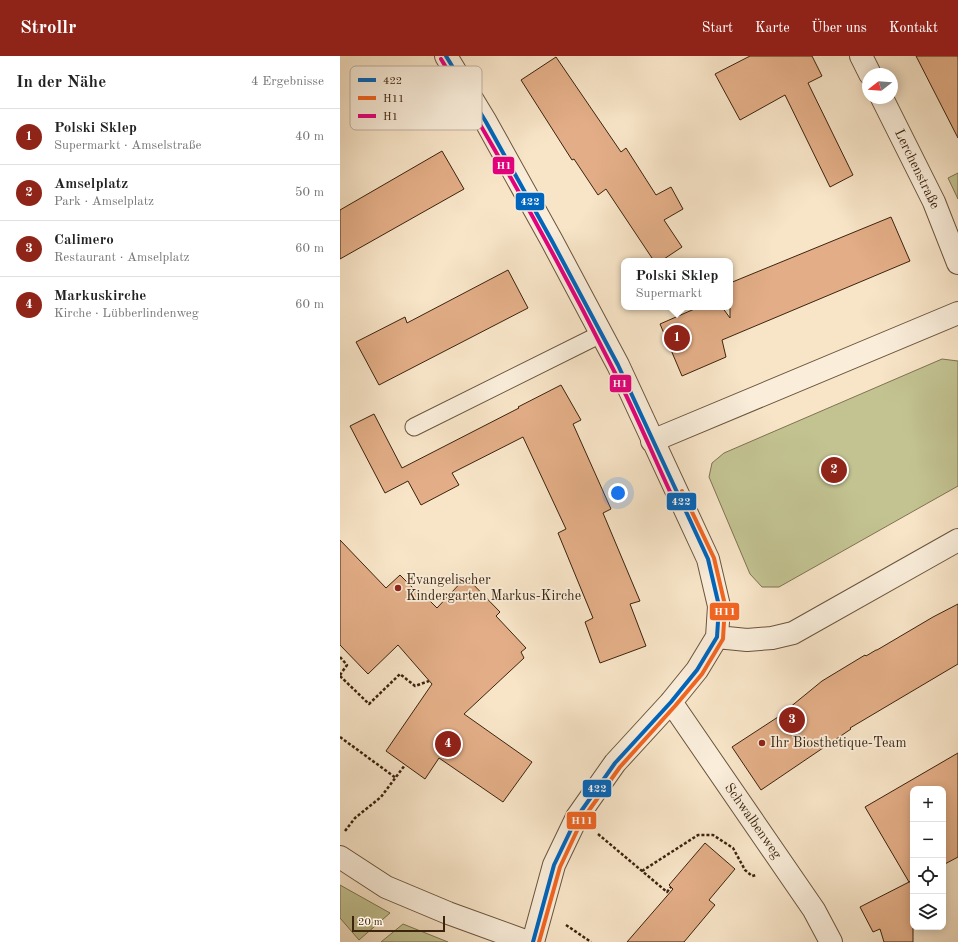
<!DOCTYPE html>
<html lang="de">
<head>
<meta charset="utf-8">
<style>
	body { margin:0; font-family:"Old Standard TT",serif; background:#f2f2f2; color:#222 }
	.controls { position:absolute; right:12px; bottom:12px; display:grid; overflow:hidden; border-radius:8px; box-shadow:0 2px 10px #0003 }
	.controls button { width:36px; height:36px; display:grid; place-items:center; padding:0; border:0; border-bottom:1px solid #e0e0e0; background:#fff; color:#222; font:20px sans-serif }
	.compass { position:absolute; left:522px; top:12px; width:36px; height:36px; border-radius:50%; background:#fff; box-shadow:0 2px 10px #0003; rotate:253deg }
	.scale { position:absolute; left:12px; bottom:10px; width:93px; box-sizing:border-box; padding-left:4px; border:2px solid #3b230e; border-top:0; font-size:11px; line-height:14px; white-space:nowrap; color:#3b230e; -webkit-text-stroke:3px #faeedb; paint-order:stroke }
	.you { position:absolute; left:278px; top:437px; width:14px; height:14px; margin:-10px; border:3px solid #fff; border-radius:50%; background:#1a73e8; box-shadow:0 0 0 6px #1a73e833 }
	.badge { display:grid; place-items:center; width:26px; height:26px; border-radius:50%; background:#8f2418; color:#fff; font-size:13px; font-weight:700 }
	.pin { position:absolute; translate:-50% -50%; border:2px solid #fff; box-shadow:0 1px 4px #0006 }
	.popup { position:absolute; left:281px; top:202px; width:112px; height:52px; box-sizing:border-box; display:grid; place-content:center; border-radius:8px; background:#fff; filter:drop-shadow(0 1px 3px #0005); font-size:13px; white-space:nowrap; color:#767676 }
	.popup b { font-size:15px; color:#222 }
	.popup::after { content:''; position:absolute; left:50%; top:100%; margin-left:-8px; border:8px solid transparent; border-top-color:#fff }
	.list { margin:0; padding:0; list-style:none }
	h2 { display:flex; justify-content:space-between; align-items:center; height:52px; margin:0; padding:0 16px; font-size:17px }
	h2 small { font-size:13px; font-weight:400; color:#767676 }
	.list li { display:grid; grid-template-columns:26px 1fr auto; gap:12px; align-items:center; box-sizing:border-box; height:56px; padding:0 16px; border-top:1px solid #e0e0e0 }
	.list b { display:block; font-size:15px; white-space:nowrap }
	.list p { margin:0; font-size:13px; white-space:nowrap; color:#767676 }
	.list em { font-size:13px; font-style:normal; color:#767676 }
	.icon { flex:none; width:22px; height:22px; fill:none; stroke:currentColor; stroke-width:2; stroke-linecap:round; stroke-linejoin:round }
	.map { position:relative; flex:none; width:618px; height:886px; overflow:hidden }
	header { display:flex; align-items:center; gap:24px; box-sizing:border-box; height:56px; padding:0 20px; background:#8f2418; color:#fff }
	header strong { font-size:19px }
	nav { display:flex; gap:22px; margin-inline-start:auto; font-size:14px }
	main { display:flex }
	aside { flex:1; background:#fff }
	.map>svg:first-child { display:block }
	.green { fill:#c3c392; stroke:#7f7350 }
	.building { fill:#e3ae87; stroke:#3b230e }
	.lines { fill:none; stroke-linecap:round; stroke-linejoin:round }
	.service-casing { stroke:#6a543c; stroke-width:19 }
	.minor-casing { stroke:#6a543c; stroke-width:24 }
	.path { stroke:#3b230e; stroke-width:2.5; stroke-dasharray:3 2; stroke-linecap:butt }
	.service { stroke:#faeedb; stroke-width:17 }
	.minor { stroke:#faeedb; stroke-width:22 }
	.bus-1-casing { stroke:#faeedb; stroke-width:7 }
	.bus-2-casing { stroke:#faeedb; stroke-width:7 }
	.bus-3-casing { stroke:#faeedb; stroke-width:7 }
	.bus-1 { stroke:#0065bd; stroke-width:4 }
	.bus-2 { stroke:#f26522; stroke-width:4 }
	.bus-3 { stroke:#e5007d; stroke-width:4 }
	.poi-dot { fill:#8f2418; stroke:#faeedb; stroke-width:1.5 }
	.labels { text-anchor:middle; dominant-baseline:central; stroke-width:3.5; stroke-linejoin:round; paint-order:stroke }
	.street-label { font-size:14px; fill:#3b230e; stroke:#faeedb }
	.poi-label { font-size:14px; fill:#3b230e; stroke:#faeedb; text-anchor:start }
	.key { fill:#faeedb; stroke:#c1b19e; stroke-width:1 }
	.key-label { font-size:11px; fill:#3b230e }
	.line-badge { stroke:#faeedb; stroke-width:1.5 }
	.badge-label { font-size:11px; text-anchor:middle; font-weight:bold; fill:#fff }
</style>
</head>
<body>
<header>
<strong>Strollr</strong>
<nav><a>Start</a><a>Karte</a><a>Über uns</a><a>Kontakt</a></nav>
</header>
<main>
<aside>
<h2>In der Nähe<small>4 Ergebnisse</small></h2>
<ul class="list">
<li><span class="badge">1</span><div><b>Polski Sklep</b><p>Supermarkt · Amselstraße</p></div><em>40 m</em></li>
<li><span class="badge">2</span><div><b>Amselplatz</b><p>Park · Amselplatz</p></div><em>50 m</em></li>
<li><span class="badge">3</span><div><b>Calimero</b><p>Restaurant · Amselplatz</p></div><em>60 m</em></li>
<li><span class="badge">4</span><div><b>Markuskirche</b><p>Kirche · Lübberlindenweg</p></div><em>60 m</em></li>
</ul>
</aside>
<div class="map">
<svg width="618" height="886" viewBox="0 0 618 886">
	<rect width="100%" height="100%" fill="#f8e5c8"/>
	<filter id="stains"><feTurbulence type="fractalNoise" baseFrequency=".005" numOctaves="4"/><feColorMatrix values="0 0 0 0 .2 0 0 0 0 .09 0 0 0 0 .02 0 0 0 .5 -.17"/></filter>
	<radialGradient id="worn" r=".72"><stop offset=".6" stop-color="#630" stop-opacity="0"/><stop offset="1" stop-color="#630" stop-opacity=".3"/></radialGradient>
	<!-- green -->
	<path class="green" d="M 618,117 L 618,143 L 608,122 Z
		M 602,303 L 618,305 L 618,430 L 439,531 L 422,531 L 410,518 L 369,421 L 372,407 L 384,397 Z
		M 0,829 L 50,857 L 19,884 L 0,862 Z
		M 63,868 L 108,886 L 41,886 Z"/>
	<!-- building -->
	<path class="building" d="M 410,0 L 472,0 L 482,20 L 468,27 L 513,119 L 490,131 L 445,39 L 400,64 L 375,18 Z
		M 576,0 L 618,0 L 618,82 Z
		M 216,1 L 281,96 L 286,92 L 316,139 L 331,131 L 343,153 L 324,164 L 342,191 L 321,205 L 314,205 L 266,133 L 258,139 L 234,103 L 232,104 L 181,24 Z
		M 102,95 L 124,133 L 0,203 L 0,154 Z
		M 551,161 L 570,205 L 382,284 L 386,301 L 342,320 L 320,268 L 359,251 L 382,251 L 390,262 L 390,227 Z
		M 168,214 L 188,252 L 39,329 L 16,286 L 65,261 L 67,267 Z
		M 221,329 L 241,364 L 233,368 L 271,453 L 263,457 L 300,545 L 290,548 L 306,590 L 260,607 L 245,566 L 253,562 L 218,477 L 226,473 L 183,381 L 112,417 L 119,429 L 81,449 L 68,425 L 45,437 L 10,370 L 34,358 L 62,412 L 179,352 L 178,351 Z
		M 0,484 L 46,532 L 60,519 L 80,539 L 83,538 L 97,552 L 126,521 L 160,556 L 156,560 L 186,592 L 181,596 L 184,602 L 124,658 L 192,706 L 163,746 L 99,702 L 85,723 L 46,695 L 92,628 L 58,589 L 28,618 L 0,589 Z
		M 618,548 L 618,608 L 510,672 L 511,673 L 421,734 L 392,691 L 438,661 L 482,625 L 525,599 L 526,600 L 536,594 L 537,594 L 593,561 Z
		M 618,697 L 618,801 L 603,809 L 603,733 L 573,733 L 573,824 L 569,826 L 525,751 Z
		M 365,787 L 395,813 L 369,844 L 375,849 L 344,886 L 287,886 L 333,833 L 329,829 Z
		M 573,824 L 573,886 L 544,886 L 540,873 L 533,876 L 520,851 Z"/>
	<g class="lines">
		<!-- service casing -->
		<g class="service-casing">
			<path id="service" d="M 74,371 L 261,278"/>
		</g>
		<!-- minor casing -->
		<g class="minor-casing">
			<path id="minor" d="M 106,0 L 146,66 L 212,185 L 278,309 L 368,503 L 379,550 L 377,581 L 357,614 L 331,646 L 275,707 L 237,761 L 214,809 L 193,886
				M 521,0 L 530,18
				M 542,42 L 594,146 L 618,207
				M 312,385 L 618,257
				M 377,581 L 407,584 L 432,582 L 453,577 L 618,484
				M 331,646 L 474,854 L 491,886
				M 0,801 L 46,831 L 108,857 L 188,886"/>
		</g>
		<!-- path -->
		<path class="path" d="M 0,601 L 7,609 L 0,619
			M 0,620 L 29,648 L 60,618 L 75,630 L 89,625
			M 0,681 L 56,722
			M 5,775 L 15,762 L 41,741 L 65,709
			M 258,778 L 327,836 L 331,831
			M 302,815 L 358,779 L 373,779 L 393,792 L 405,814 L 412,820 L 416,819
			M 226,869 L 251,886"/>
		<!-- service -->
		<use href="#service" class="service"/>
		<!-- minor -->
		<use href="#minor" class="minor"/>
		<!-- bus-1 casing -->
		<g class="bus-1-casing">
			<path id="bus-1" d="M 106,0 L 146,66 L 212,185 L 278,309 L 368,503 L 379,550 L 377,581 L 357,614 L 331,646 L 275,707 L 237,761 L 214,809 L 193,886"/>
		</g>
		<!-- bus-2 casing -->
		<g class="bus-2-casing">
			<path id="bus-2" d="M 199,886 L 220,811 L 242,764 L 280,711 L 335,650 L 362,618 L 383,583 L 385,549 L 374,502 L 342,435"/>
		</g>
		<!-- bus-3 casing -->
		<g class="bus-3-casing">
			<path id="bus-3" d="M 101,3 C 162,103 219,206 272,311 C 294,353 312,397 332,440"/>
		</g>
		<!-- bus-1 -->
		<use href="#bus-1" class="bus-1"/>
		<!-- bus-2 -->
		<use href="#bus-2" class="bus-2"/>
		<!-- bus-3 -->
		<use href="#bus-3" class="bus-3"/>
	</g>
	<!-- markers -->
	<g class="poi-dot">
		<circle cx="58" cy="532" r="4"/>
		<circle cx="422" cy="687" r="4"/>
	</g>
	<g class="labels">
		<!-- street labels -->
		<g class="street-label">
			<text transform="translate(577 113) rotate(64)">Lerchenstraße</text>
			<text transform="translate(413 765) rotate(55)">Schwalbenweg</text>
		</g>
		<!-- poi labels -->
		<g class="poi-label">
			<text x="66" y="524">Evangelischer<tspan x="66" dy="16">Kindergarten Markus-Kirche</tspan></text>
			<text x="430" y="687">Ihr Biosthetique-Team</text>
		</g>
	</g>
	<!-- legend -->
	<rect x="10" y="10" width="132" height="64" rx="6" class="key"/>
	<rect x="18" y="22" width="18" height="4" fill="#0065bd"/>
	<rect x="18" y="40" width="18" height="4" fill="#f26522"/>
	<rect x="18" y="58" width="18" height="4" fill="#e5007d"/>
	<g class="key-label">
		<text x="43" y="28">422</text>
		<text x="43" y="46">H11</text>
		<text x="43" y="64">H1</text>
	</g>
	<g class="line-badge">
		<rect x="152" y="100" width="23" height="19" rx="4" fill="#e5007d"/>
		<rect x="175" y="136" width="30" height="19" rx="4" fill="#0065bd"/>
		<rect x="269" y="318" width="23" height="19" rx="4" fill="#e5007d"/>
		<rect x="326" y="436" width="31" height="19" rx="4" fill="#0065bd"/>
		<rect x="369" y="546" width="31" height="19" rx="4" fill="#f26522"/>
		<rect x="242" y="723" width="30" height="19" rx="4" fill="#0065bd"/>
		<rect x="226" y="755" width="31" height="19" rx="4" fill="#f26522"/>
	</g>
	<g class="badge-label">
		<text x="164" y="113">H1</text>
		<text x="190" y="149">422</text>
		<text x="280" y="331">H1</text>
		<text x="341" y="449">422</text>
		<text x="385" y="559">H11</text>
		<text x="257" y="736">422</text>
		<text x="242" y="768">H11</text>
	</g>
	<rect width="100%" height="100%" filter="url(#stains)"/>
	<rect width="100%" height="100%" fill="url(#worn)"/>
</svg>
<div class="controls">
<button>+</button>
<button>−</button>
<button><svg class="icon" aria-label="locate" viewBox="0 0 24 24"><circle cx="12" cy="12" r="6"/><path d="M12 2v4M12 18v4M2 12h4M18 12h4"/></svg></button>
<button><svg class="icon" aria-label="layers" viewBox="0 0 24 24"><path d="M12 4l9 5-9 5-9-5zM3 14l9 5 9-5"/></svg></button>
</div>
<svg class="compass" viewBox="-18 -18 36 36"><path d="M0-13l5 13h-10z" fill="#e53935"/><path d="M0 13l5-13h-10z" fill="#767676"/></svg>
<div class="scale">20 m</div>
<div class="you"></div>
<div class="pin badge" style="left:337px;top:282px">1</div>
<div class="popup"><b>Polski Sklep</b>Supermarkt</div>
<div class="pin badge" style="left:494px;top:414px">2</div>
<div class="pin badge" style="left:452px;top:664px">3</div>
<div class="pin badge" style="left:108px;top:688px">4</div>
</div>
</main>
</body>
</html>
